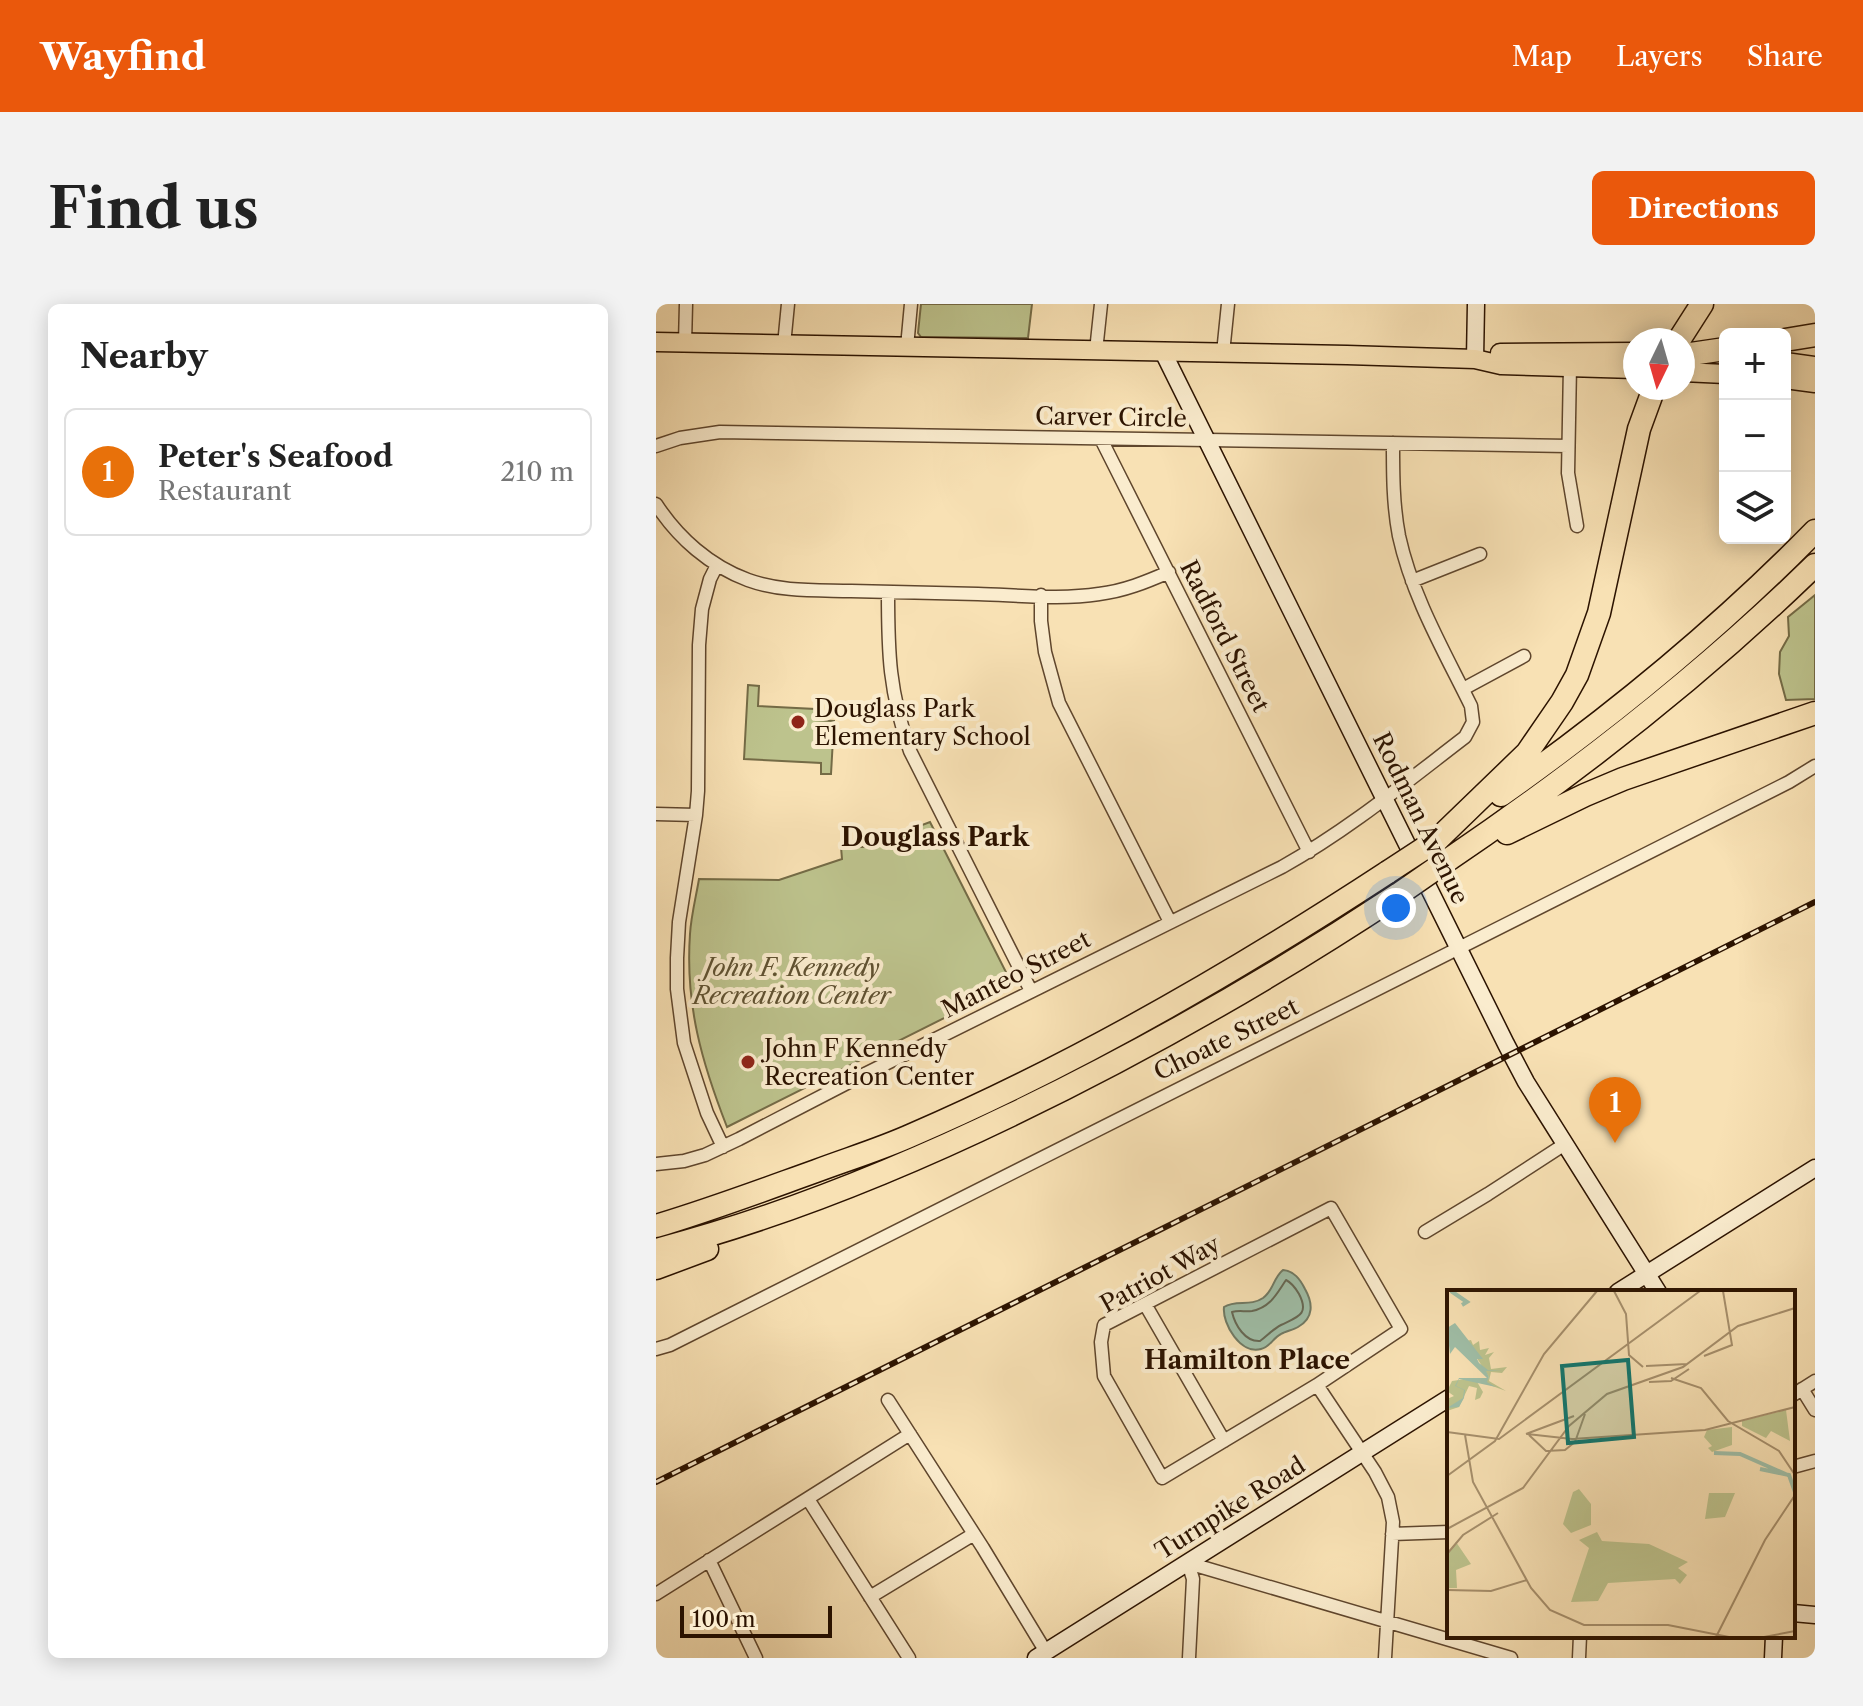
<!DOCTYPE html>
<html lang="en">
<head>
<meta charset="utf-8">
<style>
	body { margin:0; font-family:"Libre Caslon Text",serif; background:#f2f2f2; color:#222 }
	.controls { position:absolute; right:24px; top:24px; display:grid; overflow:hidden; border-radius:12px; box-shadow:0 4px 20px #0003 }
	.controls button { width:72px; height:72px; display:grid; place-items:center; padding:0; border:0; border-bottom:2px solid #e0e0e0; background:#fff; color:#222; font:40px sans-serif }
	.compass { position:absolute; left:967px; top:24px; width:72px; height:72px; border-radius:50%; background:#fff; box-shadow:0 4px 20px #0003; rotate:185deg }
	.scale { position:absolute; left:24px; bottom:20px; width:152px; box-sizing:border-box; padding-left:8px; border:4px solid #2c1300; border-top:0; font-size:22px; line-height:28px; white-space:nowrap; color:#2c1300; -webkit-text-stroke:6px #faecce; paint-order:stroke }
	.you { position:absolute; left:740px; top:604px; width:28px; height:28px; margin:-20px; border:6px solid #fff; border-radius:50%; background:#1a73e8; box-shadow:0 0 0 12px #1a73e833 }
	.badge { display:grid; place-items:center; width:52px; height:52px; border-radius:50%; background:#ea580c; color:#fff; font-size:26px; font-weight:700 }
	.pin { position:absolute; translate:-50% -66px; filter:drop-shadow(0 2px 4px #0008) }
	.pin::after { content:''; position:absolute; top:42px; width:28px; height:24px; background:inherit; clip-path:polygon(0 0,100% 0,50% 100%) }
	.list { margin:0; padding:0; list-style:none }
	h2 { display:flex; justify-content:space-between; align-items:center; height:104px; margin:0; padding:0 32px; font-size:34px }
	h2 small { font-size:26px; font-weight:400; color:#767676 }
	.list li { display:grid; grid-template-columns:52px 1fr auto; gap:24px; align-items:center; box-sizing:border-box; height:128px; margin:0 16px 16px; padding:0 16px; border:2px solid #e0e0e0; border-radius:12px }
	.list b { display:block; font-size:30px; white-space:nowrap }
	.list p { margin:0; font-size:26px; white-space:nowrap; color:#767676 }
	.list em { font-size:26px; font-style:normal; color:#767676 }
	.icon { flex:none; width:44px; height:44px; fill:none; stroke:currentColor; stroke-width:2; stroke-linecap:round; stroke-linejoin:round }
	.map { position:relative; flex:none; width:1159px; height:1354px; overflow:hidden; border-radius:12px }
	header { display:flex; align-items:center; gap:48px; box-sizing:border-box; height:112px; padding:0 40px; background:#ea580c; color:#fff }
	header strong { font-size:38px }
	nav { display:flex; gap:44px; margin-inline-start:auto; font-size:28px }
	.intro { display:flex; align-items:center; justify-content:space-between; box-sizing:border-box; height:192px; padding:0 48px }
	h1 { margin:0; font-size:56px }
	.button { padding:20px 36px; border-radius:12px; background:#ea580c; color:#fff; font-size:28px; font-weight:700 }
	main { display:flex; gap:48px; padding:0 48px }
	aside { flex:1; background:#fff; border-radius:12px; box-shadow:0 4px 20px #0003 }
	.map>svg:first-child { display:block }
	.green { fill:#bdc38d; stroke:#746b46; stroke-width:2 }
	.water { fill:#9fbea7; stroke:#717a64; stroke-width:2 }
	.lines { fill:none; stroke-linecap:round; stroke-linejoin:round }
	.shore { stroke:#666854; stroke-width:2 }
	.street-casing { stroke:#5f462d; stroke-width:15 }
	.secondary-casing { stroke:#2c1300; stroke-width:19 }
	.primary-casing { stroke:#2c1300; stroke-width:21 }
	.highway-casing { stroke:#2c1300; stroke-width:25 }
	.street { stroke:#faecce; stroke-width:12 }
	.secondary { stroke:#faecce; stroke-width:16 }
	.primary { stroke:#f8e1b4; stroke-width:18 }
	.highway { stroke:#f8e1b4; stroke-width:22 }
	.rail-casing { stroke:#2c1300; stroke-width:6 }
	.rail { stroke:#faecce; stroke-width:3; stroke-dasharray:9; stroke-linecap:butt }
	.highway-bridge-casing { stroke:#2c1300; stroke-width:25; stroke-linecap:butt }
	.highway-bridge { stroke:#f8e1b4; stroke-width:22 }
	.poi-dot { fill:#8f2418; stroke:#faecce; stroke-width:3 }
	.labels { text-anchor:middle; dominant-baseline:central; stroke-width:8; stroke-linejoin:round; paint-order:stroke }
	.street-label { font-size:24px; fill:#2c1300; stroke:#faecce }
	.poi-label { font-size:24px; fill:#2c1300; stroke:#faecce; text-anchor:start }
	.park-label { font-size:24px; font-style:italic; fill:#5f5131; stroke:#faecce }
	.neighbourhood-label { font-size:26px; font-weight:bold; fill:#2c1300; stroke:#faecce }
	.inset-river { fill:none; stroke:#9fbea7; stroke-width:4 }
	.inset-road { fill:none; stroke:#a68f6c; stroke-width:2 }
	.view { fill:#0f766e; fill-opacity:0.15; stroke:#0f766e; stroke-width:4 }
	.inset-edge { fill:none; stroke:#2c1300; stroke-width:4 }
</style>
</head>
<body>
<header>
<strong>Wayfind</strong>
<nav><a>Map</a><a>Layers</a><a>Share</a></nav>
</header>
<div class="intro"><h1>Find us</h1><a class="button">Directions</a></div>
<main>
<aside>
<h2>Nearby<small></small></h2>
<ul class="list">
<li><span class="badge" style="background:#e8710a">1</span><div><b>Peter's Seafood</b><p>Restaurant</p></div><em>210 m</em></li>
</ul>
</aside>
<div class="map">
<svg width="1159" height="1354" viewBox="0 0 1159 1354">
	<rect width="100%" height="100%" fill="#f8e1b4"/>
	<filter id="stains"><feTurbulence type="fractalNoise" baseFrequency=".0025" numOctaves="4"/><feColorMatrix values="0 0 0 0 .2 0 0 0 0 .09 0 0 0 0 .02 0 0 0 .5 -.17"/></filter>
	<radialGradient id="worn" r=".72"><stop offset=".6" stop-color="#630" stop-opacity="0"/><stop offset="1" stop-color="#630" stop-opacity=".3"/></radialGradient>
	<!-- green -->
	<path class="green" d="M 265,0 L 376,0 L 372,34 L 265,33 L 262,29 Z
		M 1159,291 L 1159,395 L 1130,396 L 1123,370 L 1124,348 L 1133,332 L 1132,313 Z
		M 92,381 L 103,382 L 102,402 L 159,405 L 159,416 L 178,417 L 175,470 L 165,470 L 165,459 L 88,455 Z
		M 274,518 L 356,680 L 71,823 C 46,759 29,701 34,630 C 35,612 40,593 43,575 L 123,576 L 186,555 L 185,543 L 208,543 Z"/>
	<!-- water -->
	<path class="water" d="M 627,966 C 638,967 644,975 649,985 C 657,999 658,1014 642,1023 C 637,1026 630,1027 625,1030 C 617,1034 614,1043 605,1045 C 585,1051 566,1020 568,1003 C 580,995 594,1003 607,994 C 618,986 617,974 627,966 Z"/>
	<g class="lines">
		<!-- shore -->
		<path class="shore" d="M 630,976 C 636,979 639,983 643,990 C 654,1011 641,1013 625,1021 C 617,1025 611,1032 604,1037 C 589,1038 579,1021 576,1008 C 583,1006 589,1008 596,1007 C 615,1003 621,989 630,976 Z"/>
		<!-- street casing -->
		<g class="street-casing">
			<path id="street" d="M 29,39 L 30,0
				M 128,41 L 132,0
				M 251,43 L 255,0
				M 440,47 L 445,0
				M 567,49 L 572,0
				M 914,62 L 912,169 L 921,222
				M 445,135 L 653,548
				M 0,142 L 24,134 L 64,128 L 912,142
				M 0,200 C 22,234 54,262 92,276 C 125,288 160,286 195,287 C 237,288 280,289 322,290 C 360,291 406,296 443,290 C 468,287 490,278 513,268
				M 61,261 L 54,275 L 46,305 L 43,341 L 42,487 L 40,511 L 23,618 L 21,654 L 21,685 L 28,739 L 51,809 L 67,843
				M 756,277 L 824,250
				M 232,288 C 232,349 233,388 254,447 L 375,687
				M 385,291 L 385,317 L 389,348 L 403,399 L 514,618
				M 807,385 L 868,352
				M 0,510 L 40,511
				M 0,860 L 28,857 L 49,851 L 83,835 L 193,778 L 626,563 C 692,526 749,479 809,433 L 817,418 L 815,402 C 788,347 756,292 743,232 C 737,201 737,170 737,139
				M 769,928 L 832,890 L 909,840
				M 489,1000 L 568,1137
				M 0,1045 L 14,1041 L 1133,478 L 1159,462
				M 661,1081 L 506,1174 L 448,1072 L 445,1038 L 448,1021 L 675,904 L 745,1025 L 661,1081 L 719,1168 L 732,1193 L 737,1218 L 729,1354
				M 1146,1085 L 1159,1106
				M 1137,1091 L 1159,1077
				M 232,1096 L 327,1244 L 390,1348
				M 1137,1163 L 1159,1157
				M 152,1195 L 253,1354
				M 736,1230 L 793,1228
				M 53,1256 L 100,1354
				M 532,1259 L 855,1354
				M 532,1259 L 537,1275 L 533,1354
				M 0,1290 L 254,1130
				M 214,1293 L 318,1230
				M 923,1354 L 924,1332"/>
		</g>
		<!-- secondary casing -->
		<g class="secondary-casing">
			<path id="secondary" d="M 507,48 L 850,740 L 870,778 L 1002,988
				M 819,55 L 820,0
				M 962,988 L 1159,864
				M 1137,1309 L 1159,1311
				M 380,1354 L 793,1094
				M 1117,1354 L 1118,1332"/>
		</g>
		<!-- primary casing -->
		<g class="primary-casing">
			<path id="primary" d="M 0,38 L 691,51 L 819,55 L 845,61 L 979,65
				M 844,49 L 979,48
				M 1129,58 L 1159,62
				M 1027,68 L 1069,70
				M 1129,75 L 1159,79"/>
		</g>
		<!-- highway casing -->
		<g class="highway-casing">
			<path id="highway" d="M 1023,36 L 1046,0
				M 1129,36 L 1159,31
				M 1035,50 L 1069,45
				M 845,491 C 957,412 1063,325 1159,227
				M 851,529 L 929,491 L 967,475 L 1159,409
				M 781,536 L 871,449 L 906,398 L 921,371 L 943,309 L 983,125 L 998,84
				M 792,556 C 923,467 1046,371 1159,261
				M 0,922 C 54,906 107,886 160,867 C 192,855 225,845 256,831 C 423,759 581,667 732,568
				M 0,946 C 123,914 241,866 355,811 C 490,746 619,672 743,590
				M 0,964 L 51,945"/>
		</g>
		<!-- street -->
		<use href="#street" class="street"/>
		<!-- secondary -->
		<use href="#secondary" class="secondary"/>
		<!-- primary -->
		<use href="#primary" class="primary"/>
		<!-- highway -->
		<use href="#highway" class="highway"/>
		<!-- rail casing -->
		<g class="rail-casing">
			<path id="rail" d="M 0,1178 L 1159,598"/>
		</g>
		<!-- rail -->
		<use href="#rail" class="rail"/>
		<!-- highway-bridge casing -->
		<g class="highway-bridge-casing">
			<path id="highway-bridge" d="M 732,568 L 781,536
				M 743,590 L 792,556"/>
		</g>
		<!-- highway-bridge -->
		<use href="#highway-bridge" class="highway-bridge"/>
	</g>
	<!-- markers -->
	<g class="poi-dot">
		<circle cx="142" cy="418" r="8"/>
		<circle cx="92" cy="758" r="8"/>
	</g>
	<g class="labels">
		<!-- street labels -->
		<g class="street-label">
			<text transform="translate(455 113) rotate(1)">Carver Circle</text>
			<text transform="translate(569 332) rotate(63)">Radford Street</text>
			<text transform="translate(765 514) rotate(64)">Rodman Avenue</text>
			<text transform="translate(360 670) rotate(-27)">Manteo Street</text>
			<text transform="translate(570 735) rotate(-26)">Choate Street</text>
			<text transform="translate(504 970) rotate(-29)">Patriot Way</text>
			<text transform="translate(574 1204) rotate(-32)">Turnpike Road</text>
		</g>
		<!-- poi labels -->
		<g class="poi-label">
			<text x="158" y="404">Douglass Park<tspan x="158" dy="28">Elementary School</tspan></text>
			<text x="108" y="744">John F Kennedy<tspan x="108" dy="28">Recreation Center</tspan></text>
		</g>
		<!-- park labels -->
		<g class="park-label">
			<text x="136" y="663">John F. Kennedy<tspan x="136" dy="28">Recreation Center</tspan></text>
		</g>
		<!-- neighbourhood labels -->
		<g class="neighbourhood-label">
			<text x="279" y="533">Douglass Park</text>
			<text x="591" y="1056">Hamilton Place</text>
		</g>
	</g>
	<!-- overview -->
	<g transform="translate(791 986)">
		<rect width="348" height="348" fill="#f8e1b4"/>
		<path d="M 24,50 L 26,55 L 32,51 L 33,60 L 42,58 L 38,65 L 47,62 L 42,68 L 44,79 L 60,77 L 55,83 L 44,82 L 42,91 L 59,101 L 29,90 L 36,102 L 33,108 L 28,110 L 30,98 L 22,96 L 12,117 L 0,121 L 0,109 L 7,106 L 0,101 L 5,91 L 26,88 L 39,92 L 42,87 L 19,51 ZM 339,120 L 343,151 L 324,141 L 319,148 L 295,136 L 295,131 ZM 285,137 L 285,155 L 265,162 L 261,158 L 265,156 L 257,147 L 260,140 ZM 132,199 L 144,214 L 144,235 L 124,243 L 116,234 L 126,202 ZM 262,203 L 288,203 L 278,227 L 258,229 ZM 150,242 L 155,251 L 202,254 L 241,272 L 231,278 L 240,285 L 233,294 L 228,289 L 161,293 L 151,311 L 124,312 L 142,258 L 132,250 ZM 9,252 L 24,274 L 9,280 L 10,298 L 0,298 L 0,265 Z" fill="#bdc38d"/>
		<path d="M 8,33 L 36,69 L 30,69 L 32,73 L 41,80 L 56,80 L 39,81 L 42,87 L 40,92 L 49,97 L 12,89 L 9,96 L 18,100 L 17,108 L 12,117 L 0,118 L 16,108 L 17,100 L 8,96 L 12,88 L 40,88 L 8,57 L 3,64 L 0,38 Z" fill="#9fbea7"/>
		<path class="inset-river" d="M 4,1 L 20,12 L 15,15M 267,163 L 293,164 L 343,186M 313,179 L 342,185 L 348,202"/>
		<path class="inset-road" d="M 167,1 L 179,24 L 182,65 L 196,77M 257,66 L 285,55 L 276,1M 199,76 L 240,74M 224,88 L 254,98 L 281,131 L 332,161 L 348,185M 202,92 L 224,91 L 242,79M 0,142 L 52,149 L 253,1M 79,144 L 127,126M 80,144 L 125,149 L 258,140 L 348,117M 18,145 L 26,192 L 84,298 L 103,320 L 137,335 L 221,335 L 282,347M 82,145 L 99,161 L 118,160 L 128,152 L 138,124M 0,186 L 48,151 L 97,64 L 150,1M 0,239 L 76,198 L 122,136 L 160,104 L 236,77 L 291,36 L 348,18M 0,264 L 16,245 L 51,223M 0,300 L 44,301 L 80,290M 269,347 L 318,250 L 348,205M 317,347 L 348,341"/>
		<path class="view" d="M 181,70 L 187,147 L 121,153 L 115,76 Z"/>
		<rect width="348" height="348" class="inset-edge"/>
	</g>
	<rect width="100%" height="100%" filter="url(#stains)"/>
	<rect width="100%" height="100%" fill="url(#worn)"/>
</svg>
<div class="controls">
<button>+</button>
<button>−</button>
<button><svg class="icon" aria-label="layers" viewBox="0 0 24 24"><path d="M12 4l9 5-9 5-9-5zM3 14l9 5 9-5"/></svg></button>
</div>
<svg class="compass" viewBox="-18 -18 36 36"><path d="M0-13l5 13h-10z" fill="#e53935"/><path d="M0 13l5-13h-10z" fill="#767676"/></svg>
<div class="scale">100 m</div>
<div class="you"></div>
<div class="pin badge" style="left:959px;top:839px;background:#e8710a">1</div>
</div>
</main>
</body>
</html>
